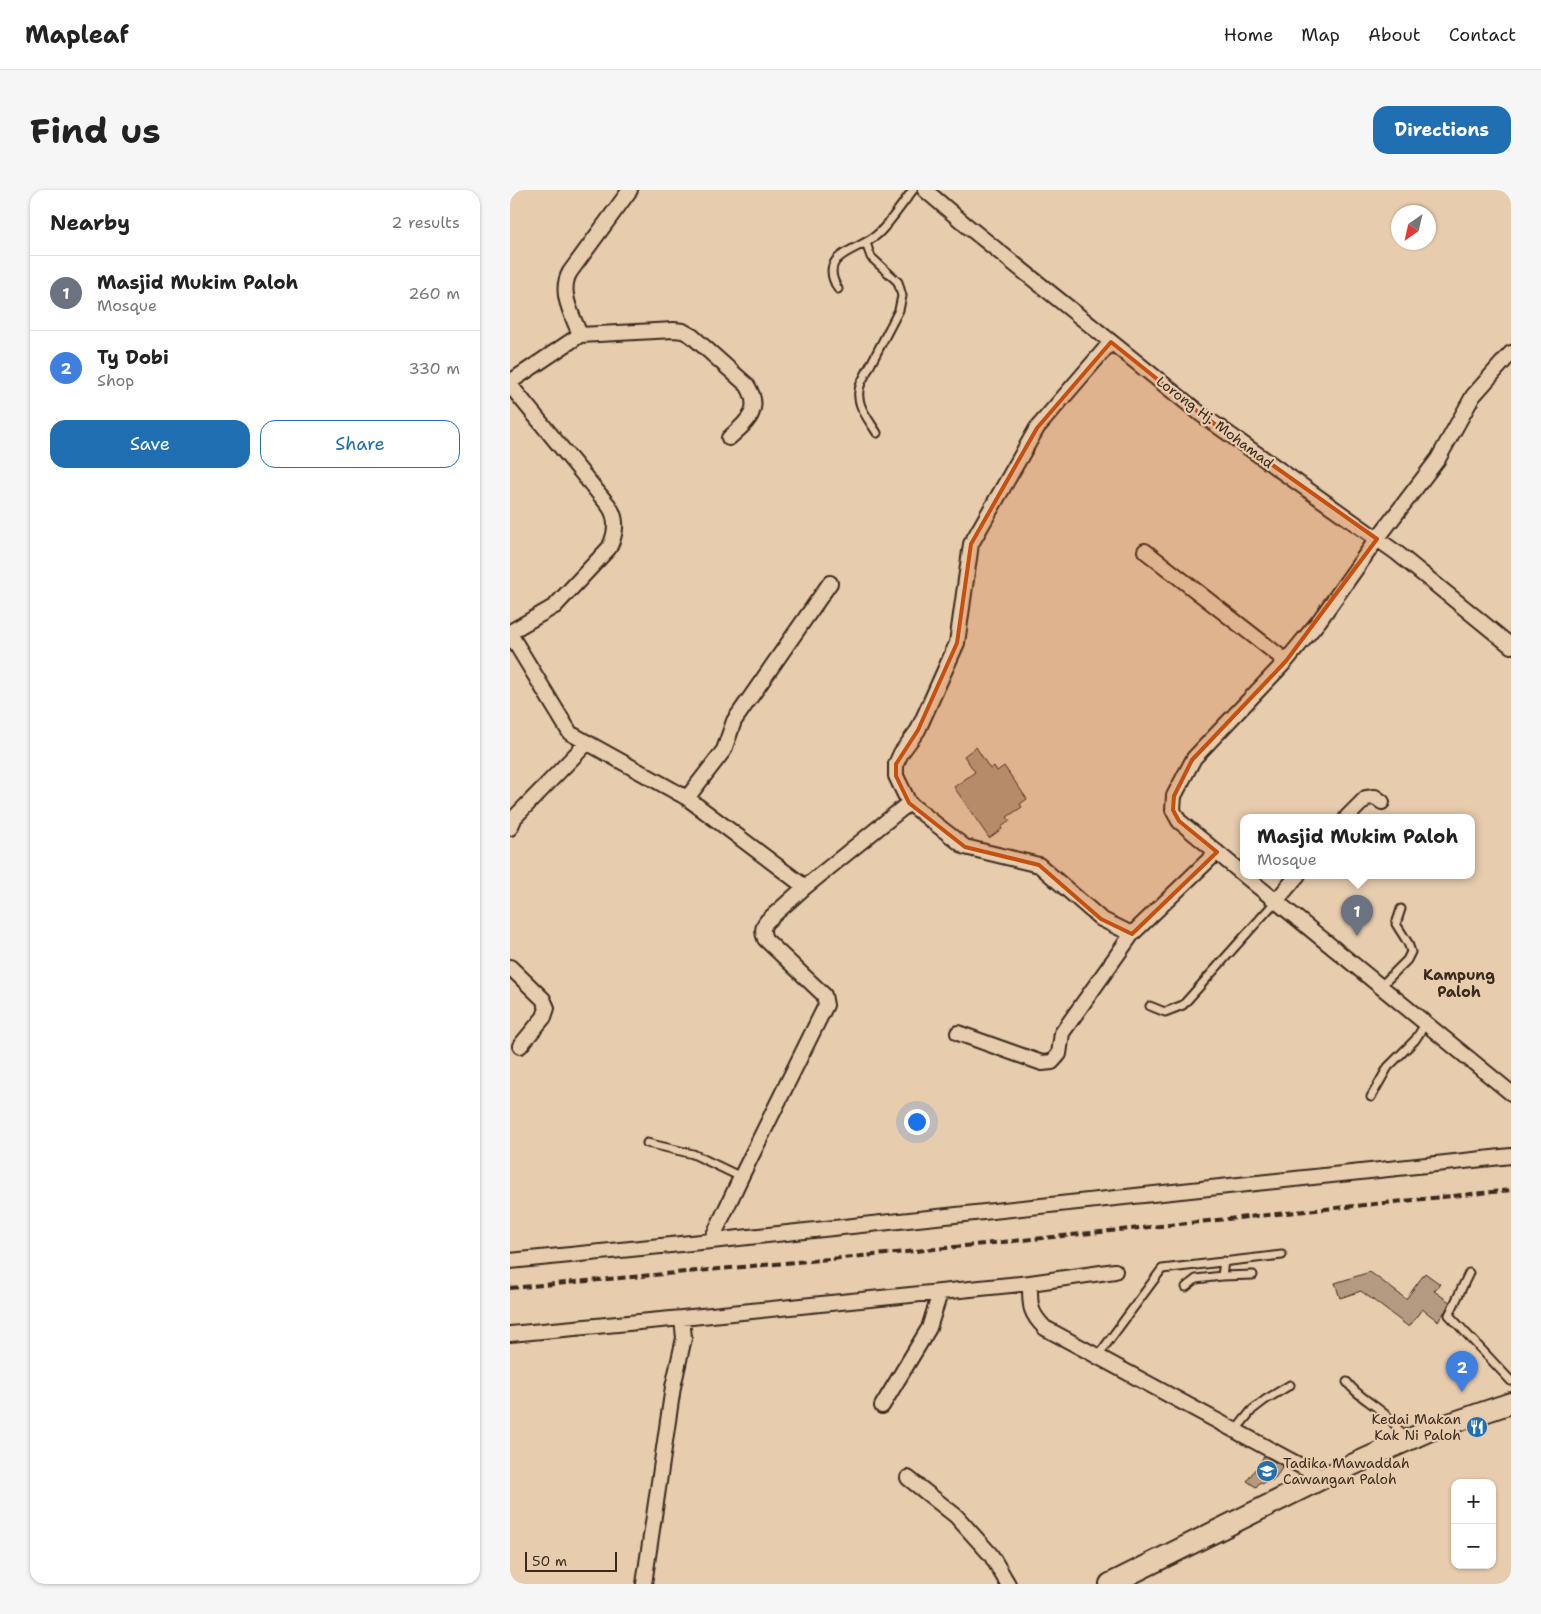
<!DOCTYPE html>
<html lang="en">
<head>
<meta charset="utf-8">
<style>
	body { margin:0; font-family:"Shantell Sans",sans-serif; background:#f6f6f6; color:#222 }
	.controls { position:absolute; right:15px; bottom:15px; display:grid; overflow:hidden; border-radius:10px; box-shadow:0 1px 4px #0004 }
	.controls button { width:45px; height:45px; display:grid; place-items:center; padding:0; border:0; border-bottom:1px solid #e0e0e0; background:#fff; color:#222; font:25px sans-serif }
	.compass { position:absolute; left:881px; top:15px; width:45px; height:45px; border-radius:50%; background:#fff; box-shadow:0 1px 4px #0004; rotate:214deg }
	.scale { position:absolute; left:15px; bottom:12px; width:92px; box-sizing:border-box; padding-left:5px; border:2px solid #3b2a1e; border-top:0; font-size:14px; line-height:18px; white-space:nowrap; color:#3b2a1e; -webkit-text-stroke:4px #e7ccae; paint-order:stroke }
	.you { position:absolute; left:406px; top:931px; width:18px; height:18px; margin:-12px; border:4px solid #fff; border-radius:50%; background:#1a73e8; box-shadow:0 0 0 8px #1a73e833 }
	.badge { display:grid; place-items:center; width:32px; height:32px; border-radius:50%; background:#1f6fb2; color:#fff; font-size:16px; font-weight:700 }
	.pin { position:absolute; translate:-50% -41px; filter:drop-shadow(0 1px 2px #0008) }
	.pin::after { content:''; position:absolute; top:26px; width:18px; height:15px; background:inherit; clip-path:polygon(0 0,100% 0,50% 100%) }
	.popup { position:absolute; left:730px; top:624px; width:235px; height:65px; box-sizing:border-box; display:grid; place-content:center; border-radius:10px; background:#fff; filter:drop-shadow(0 1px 4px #0005); font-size:16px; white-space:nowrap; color:#767676 }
	.popup b { font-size:19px; color:#222 }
	.popup::after { content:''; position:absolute; left:50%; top:100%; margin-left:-10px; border:10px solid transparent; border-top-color:#fff }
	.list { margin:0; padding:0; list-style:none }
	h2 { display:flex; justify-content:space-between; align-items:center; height:65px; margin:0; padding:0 20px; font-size:21px }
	h2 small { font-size:16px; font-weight:400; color:#767676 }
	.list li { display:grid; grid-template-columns:32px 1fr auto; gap:15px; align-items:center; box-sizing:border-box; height:75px; padding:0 20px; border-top:1px solid #e0e0e0 }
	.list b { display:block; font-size:19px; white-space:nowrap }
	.list p { margin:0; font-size:16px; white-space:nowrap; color:#767676 }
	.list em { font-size:16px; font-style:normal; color:#767676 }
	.actions { display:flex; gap:10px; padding:15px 20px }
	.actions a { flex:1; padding:11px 0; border:1px solid #1f6fb2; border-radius:15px; text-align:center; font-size:18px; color:#1f6fb2 }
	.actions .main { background:#1f6fb2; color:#fff }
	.map { position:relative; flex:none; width:1001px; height:1394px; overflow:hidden; border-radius:15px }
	header { display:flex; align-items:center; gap:30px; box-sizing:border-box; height:70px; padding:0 25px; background:#fff; border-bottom:1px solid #e0e0e0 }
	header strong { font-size:24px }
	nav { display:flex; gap:28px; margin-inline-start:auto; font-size:18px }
	.intro { display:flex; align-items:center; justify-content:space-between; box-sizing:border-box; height:120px; padding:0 30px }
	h1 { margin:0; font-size:35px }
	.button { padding:12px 22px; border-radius:15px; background:#1f6fb2; color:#fff; font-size:18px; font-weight:700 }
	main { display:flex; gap:30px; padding:0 30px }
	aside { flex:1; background:#fff; border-radius:15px; box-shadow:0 1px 4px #0004 }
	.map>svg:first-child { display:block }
	.building { fill:#b39a81; stroke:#3b2a1e }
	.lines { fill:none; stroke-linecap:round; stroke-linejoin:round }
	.lane-casing { stroke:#3b2a1e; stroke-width:11 }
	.street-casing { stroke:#3b2a1e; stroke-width:18 }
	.secondary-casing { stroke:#3b2a1e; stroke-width:24 }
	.lane { stroke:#e7ccae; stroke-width:7 }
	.street { stroke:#e7ccae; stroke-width:14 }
	.secondary { stroke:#e7ccae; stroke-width:20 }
	.rail { stroke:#3b2a1e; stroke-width:4; stroke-dasharray:8 4; stroke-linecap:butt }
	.marked { fill:#c55010; fill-opacity:0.2; stroke:#c55010; stroke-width:4; stroke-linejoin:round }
	.labels { text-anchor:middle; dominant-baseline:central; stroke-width:4.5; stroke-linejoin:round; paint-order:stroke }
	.street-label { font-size:14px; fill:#3b2a1e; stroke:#e7ccae }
	.poi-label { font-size:14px; fill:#3b2a1e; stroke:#e7ccae; text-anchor:end }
	.neighbourhood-label { font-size:15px; font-weight:bold; fill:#3b2a1e; stroke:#e7ccae }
</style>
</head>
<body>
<header>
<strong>Mapleaf</strong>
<nav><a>Home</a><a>Map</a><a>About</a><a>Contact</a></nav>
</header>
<div class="intro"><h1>Find us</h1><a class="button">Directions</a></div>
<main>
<aside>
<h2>Nearby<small>2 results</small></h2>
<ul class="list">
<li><span class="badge" style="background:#6b7280">1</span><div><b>Masjid Mukim Paloh</b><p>Mosque</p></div><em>260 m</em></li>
<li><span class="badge" style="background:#3f7fe0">2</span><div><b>Ty Dobi</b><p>Shop</p></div><em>330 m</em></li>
</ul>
<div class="actions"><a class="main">Save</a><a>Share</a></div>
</aside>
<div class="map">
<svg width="1001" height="1394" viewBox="0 0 1001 1394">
	<rect width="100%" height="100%" fill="#e7ccae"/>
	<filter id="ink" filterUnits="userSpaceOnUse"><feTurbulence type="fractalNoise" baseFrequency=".02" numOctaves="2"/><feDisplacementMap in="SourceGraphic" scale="10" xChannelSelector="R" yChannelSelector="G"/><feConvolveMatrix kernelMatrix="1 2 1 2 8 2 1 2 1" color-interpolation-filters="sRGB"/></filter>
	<g filter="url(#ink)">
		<!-- building -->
		<path class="building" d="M 466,557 L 480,579 L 484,576 L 487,581 L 494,576 L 517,609 L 510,614 L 512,617 L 497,627 L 500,631 L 491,637 L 492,639 L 479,648 L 444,597 L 465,582 L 454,566 Z
			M 860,1082 L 896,1109 L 915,1083 L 930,1094 L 924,1101 L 941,1113 L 928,1131 L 912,1119 L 899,1137 L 851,1101 L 830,1108 L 825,1093 Z
			M 757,1262 L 775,1274 L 763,1291 L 758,1288 L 753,1294 L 750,1292 L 746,1297 L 737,1291 Z"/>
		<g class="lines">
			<!-- lane casing -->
			<g class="lane-casing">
				<path id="lane" d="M 356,53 L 361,67 L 388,92 L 392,106 L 389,120 L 351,193 C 343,212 357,227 367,243
					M 328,99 C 306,62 350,62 369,43 C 382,30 392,14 403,0
					M 871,796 L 897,770 L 901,762 L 898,753 L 886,734 L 891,719
					M 640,816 L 655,822 L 673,815 L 766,711
					M 861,907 L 878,877 L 905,850 L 916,833
					M 137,953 L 183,964 L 231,987
					M 959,1083 L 939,1125 L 1001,1191
					M 712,1086 L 743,1085
					M 676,1097 L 686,1089 L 712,1086 L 714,1071
					M 587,1167 L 652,1079 L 772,1065
					M 837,1192 C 847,1206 864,1214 877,1226 C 884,1232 889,1241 895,1248
					M 725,1241 L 742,1220 L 755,1210 L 780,1195"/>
			</g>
			<!-- street casing -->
			<g class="street-casing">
				<path id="street" d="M 415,0 L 456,35 L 692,225 L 887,363 L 1001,456
					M 70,145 L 164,140 L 173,141 L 182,146 L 237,195 C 253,220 237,232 219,248
					M 0,192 L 70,145 C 63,126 48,102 60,82 L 120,0
					M 0,195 L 99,316 C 108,329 106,344 99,358 L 45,416 L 0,442
					M 635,361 L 776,471
					M 0,444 L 60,543 L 177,608 L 295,697 L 257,731 C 252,737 252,742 255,749 L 314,805 L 316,815 L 231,987 L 201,1051
					M 177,608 L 214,560 L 224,531 L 320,393
					M 399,613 L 386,586 L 386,574 L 391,563 L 408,540 L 447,453 L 461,354 L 527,238 L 601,152
					M 837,627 L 856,608 L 865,607 L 872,612
					M 0,638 L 5,627 L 77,553
					M 733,684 L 669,631 L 663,620 L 664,606 L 684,568 L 776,471 L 809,431 L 867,349 L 928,269 L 963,206 L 1001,163
					M 734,685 L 1001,903
					M 295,697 L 399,613 L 455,657 L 529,675 L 591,729 L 622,744
					M 766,711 L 788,685
					M 0,777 L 33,809 L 37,818 L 34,827 L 10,856
					M 448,843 L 532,873 L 542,872 L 549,864 L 552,843 L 622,744 L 707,662
					M 0,1071 L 201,1051 L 1001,966
					M 520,1093 L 605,1081
					M 0,1144 L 172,1128 L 520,1093 C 520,1115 519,1122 535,1138 L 813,1288
					M 372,1216 L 419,1138 L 430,1103
					M 398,1288 L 446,1326 L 481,1365 L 498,1394
					M 134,1394 L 163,1197 L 174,1148 L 172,1128"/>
			</g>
			<!-- secondary casing -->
			<g class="secondary-casing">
				<path id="secondary" d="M 600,1394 L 813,1288 L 918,1241 L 1001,1213"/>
			</g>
			<!-- lane -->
			<use href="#lane" class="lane"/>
			<!-- street -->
			<use href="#street" class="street"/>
			<!-- secondary -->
			<use href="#secondary" class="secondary"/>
			<!-- rail -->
			<path class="rail" d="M 0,1098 L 386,1063 L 1001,1000"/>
		</g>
	</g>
	<!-- marked area -->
	<path class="marked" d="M 601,152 L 692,225 L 867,349 L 776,471 L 682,570 L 664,606 L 663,620 L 669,631 L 707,662 L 622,744 L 591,729 L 529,675 L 455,657 L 399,613 L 386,586 L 386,574 L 408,540 L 447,453 L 461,354 L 527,238 Z"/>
	<!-- icons -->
	<defs>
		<g id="restaurant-disc" transform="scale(1.125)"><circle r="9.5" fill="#1f6fb2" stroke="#e7ccae"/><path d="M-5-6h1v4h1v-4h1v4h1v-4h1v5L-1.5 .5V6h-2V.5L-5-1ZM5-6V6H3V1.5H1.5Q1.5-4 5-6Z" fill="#fff"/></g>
		<g id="school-disc" transform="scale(1.125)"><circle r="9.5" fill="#1f6fb2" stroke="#e7ccae"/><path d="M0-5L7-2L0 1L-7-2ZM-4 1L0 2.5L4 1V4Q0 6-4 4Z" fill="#fff"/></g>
	</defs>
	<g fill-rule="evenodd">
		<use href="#restaurant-disc" x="967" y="1237"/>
		<use href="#school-disc" x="757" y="1281"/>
	</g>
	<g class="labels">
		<!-- street labels -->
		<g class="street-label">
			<text transform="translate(705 232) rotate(37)">Lorong Hj. Mohamad</text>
		</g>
		<!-- poi labels -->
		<g class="poi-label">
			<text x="951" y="1229">Kedai Makan<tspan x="951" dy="16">Kak Ni Paloh</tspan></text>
			<text x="773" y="1273" text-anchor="start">Tadika Mawaddah<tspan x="773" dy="16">Cawangan Paloh</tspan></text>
		</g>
		<!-- neighbourhood labels -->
		<g class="neighbourhood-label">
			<text x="949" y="785">Kampung<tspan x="949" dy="17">Paloh</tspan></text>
		</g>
	</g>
</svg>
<div class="controls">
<button>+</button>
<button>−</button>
</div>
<svg class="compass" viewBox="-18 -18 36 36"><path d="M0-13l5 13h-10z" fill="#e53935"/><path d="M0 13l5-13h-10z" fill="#767676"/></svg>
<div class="scale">50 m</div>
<div class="you"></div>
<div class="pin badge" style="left:847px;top:746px;background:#6b7280">1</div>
<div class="popup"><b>Masjid Mukim Paloh</b>Mosque</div>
<div class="pin badge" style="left:952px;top:1202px;background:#3f7fe0">2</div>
</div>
</main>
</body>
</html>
